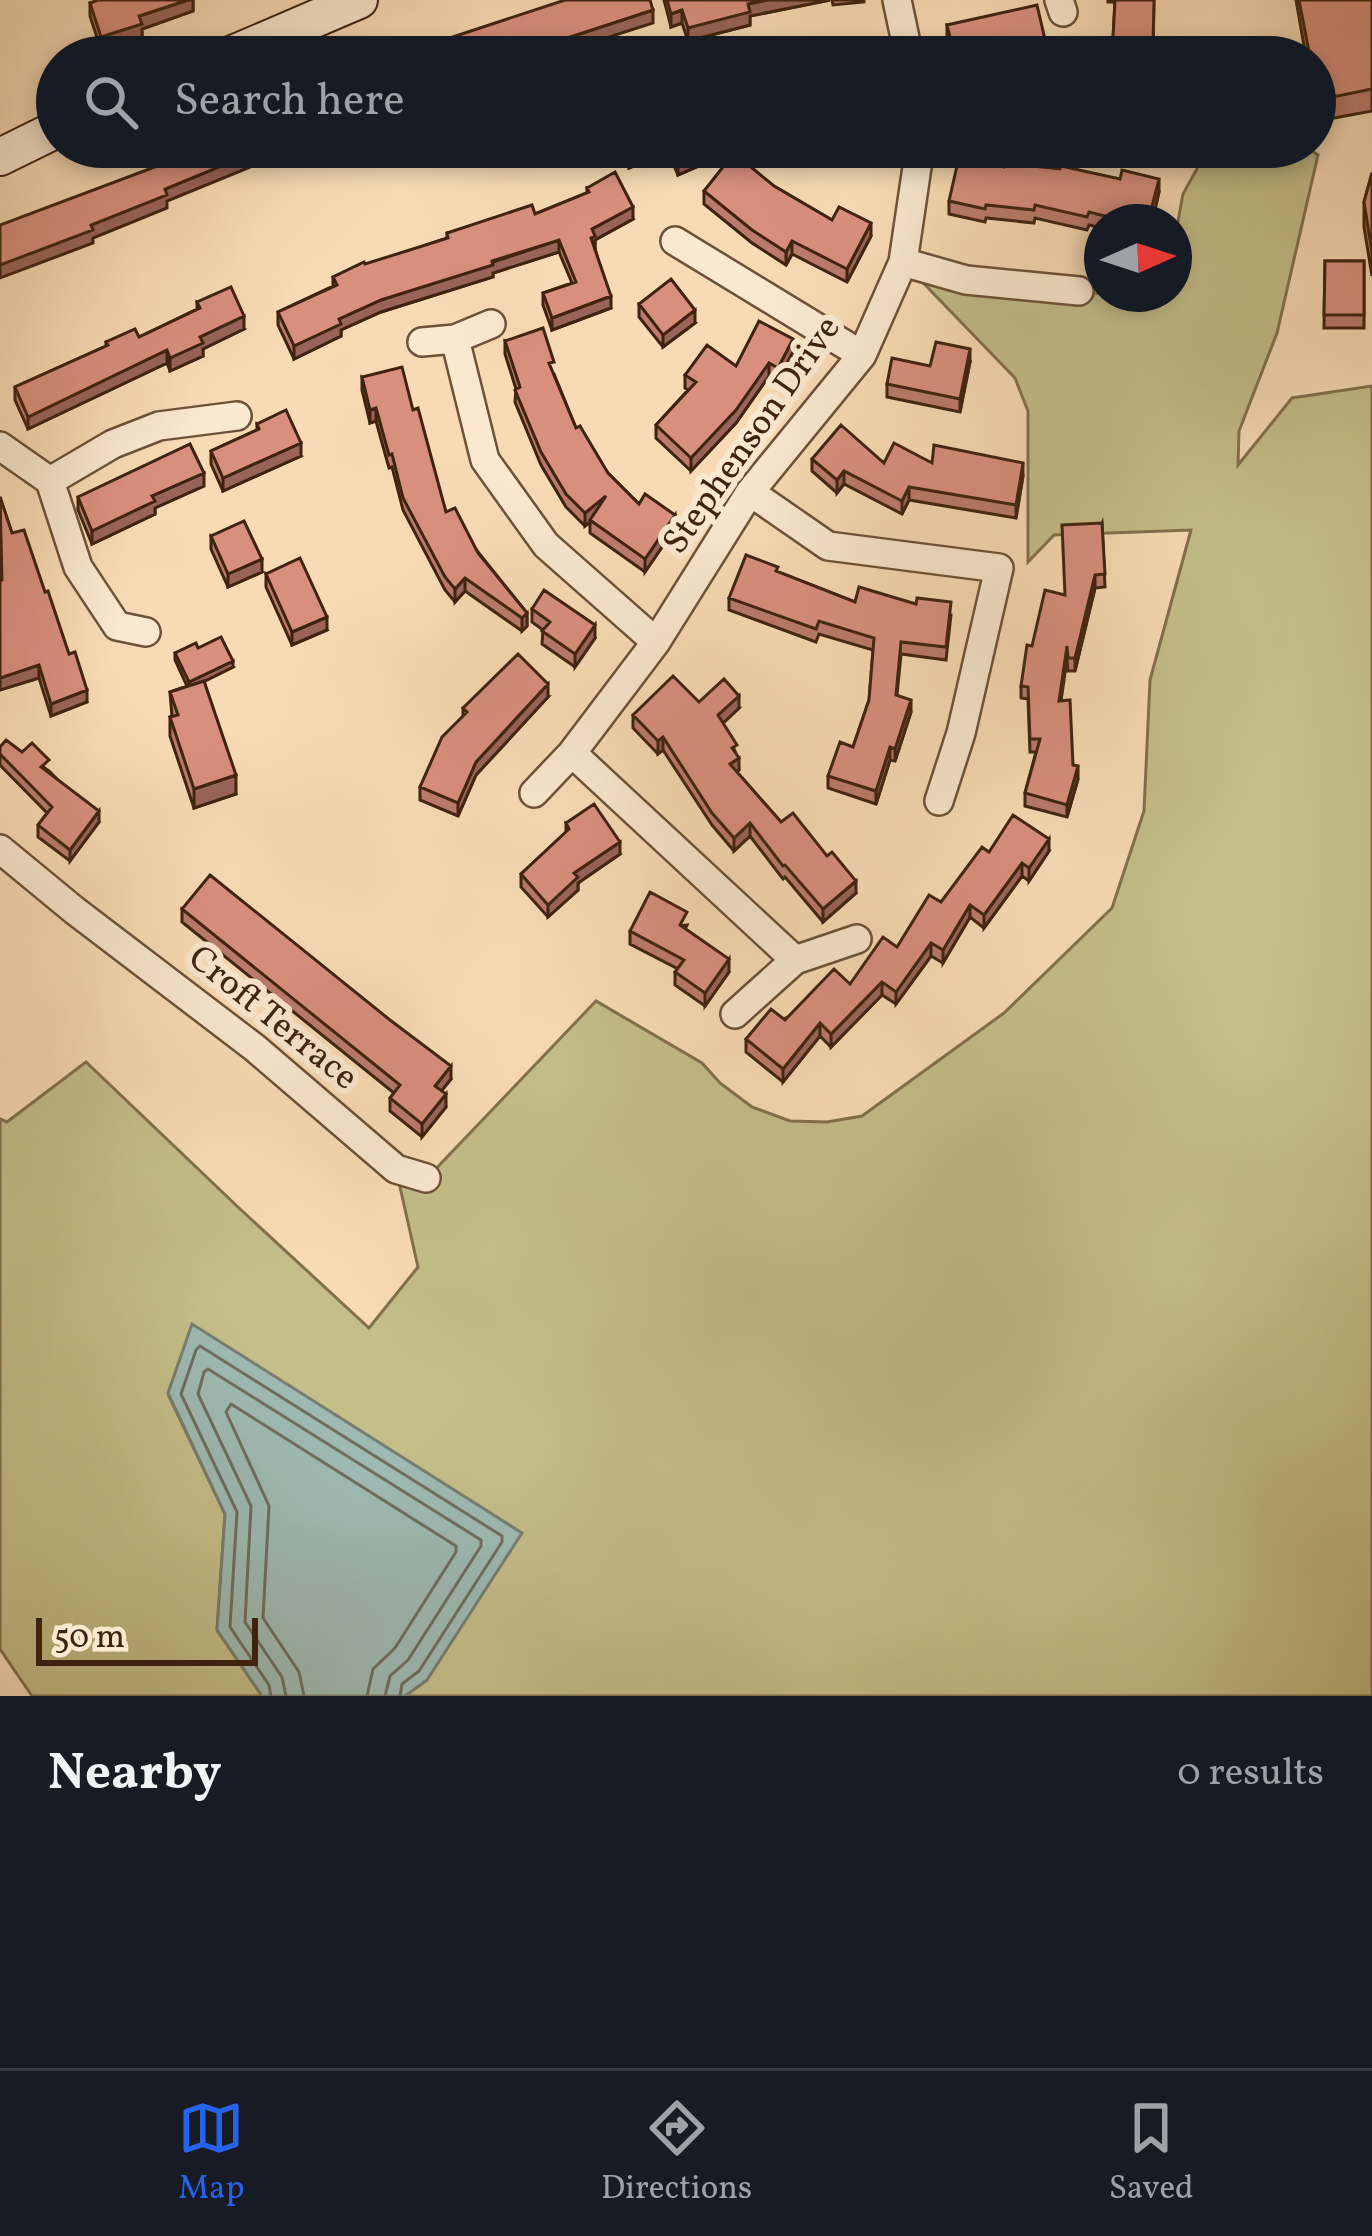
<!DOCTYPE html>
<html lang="en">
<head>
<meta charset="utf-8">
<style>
	body { margin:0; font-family:Vollkorn,serif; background:#242831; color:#f1f3f6 }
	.compass { position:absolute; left:1084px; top:204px; width:108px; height:108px; border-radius:50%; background:#171b24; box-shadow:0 6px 18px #0003; rotate:87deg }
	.scale { position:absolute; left:36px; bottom:30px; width:222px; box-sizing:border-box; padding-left:12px; border:6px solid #3f230f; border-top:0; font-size:33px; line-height:42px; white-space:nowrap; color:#3f230f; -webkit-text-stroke:9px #fae8cf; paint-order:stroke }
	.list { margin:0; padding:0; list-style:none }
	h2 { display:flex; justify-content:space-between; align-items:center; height:156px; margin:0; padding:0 48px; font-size:51px }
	h2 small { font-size:39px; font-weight:400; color:#9ea1a6 }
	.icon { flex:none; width:66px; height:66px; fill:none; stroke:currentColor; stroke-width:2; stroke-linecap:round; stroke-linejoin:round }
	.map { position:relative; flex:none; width:1372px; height:1696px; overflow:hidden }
	.search { position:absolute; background:#171b24; box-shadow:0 6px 18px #0003; left:36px; right:36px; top:36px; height:132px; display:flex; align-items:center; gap:30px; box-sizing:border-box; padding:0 42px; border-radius:66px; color:#9ea1a6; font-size:45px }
	.sheet { height:372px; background:#171b24 }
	nav { display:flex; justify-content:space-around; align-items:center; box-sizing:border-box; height:168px; border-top:3px solid #363941; background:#171b24; font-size:33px; color:#9ea1a6 }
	nav a { display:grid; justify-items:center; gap:6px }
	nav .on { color:#2563eb }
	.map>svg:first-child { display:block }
	.green { fill:#c4be89; stroke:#82704c; stroke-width:3 }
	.water { fill:#9ebab3; stroke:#787e71; stroke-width:3 }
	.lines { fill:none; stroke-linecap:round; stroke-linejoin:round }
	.shore { stroke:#6e6e61; stroke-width:3 }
	.street-casing { stroke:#6d5138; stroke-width:32 }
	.secondary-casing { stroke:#3f230f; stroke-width:40 }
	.street { stroke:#fae8cf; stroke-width:27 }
	.secondary { stroke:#fae8cf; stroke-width:36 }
	.wall { fill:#bb7b6c; stroke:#3f230f; stroke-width:3 }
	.shaded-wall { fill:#986458; stroke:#3f230f; stroke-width:3 }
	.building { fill:#d98f7e; stroke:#3f230f; stroke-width:3 }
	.labels { text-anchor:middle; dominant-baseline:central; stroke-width:12; stroke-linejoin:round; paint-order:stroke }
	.street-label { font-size:36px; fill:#3f230f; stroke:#fae8cf }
</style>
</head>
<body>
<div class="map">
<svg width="1372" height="1696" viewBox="0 0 1372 1696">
	<rect width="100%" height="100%" fill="#f8dbb5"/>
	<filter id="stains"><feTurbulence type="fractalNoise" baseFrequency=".00167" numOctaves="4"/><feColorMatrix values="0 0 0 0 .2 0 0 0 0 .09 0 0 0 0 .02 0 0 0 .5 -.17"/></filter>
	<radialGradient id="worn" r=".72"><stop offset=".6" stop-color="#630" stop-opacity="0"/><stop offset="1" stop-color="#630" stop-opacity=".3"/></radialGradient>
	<!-- green -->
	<path class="green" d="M 1209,147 L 1306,147 L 1318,155 L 1277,333 L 1239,431 L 1238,465 L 1292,398 L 1372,386 L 1372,1696 L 405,1696 L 427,1680 L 168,1394 L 225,1514 L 217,1630 L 262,1696 L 32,1696 L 0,1649 L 0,1119 L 7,1122 L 86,1062 L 239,1208 L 369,1328 L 418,1267 L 396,1169 L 427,1178 L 596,1001 L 702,1063 L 720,1083 L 752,1107 L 790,1121 L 827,1122 L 862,1116 L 1004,1013 L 1112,908 L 1144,811 L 1150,680 L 1191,530 L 1054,535 L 1028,562 L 1028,411 L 1015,378 L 903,262 L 1102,294 L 1174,294 L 1174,243 L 1183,194 Z"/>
	<!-- water -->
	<path class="water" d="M 192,1324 L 522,1533 L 427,1680 L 405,1696 L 262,1696 L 217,1630 L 225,1514 L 168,1393 Z"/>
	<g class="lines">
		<!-- shore -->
		<path class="shore" d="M 271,1696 L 269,1685 L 230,1627 L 237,1512 L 181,1394 L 196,1350 L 200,1346 L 502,1536 L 502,1542 L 419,1671 L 402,1684 L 400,1696
			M 286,1696 L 282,1677 L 245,1622 L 251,1506 L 198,1394 L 204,1372 L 208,1369 L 481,1540 L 481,1546 L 408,1660 L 390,1676 L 385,1696
			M 304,1696 L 299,1672 L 263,1618 L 269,1506 L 226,1412 L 231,1404 L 456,1546 L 456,1552 L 395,1648 L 373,1669 L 367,1696"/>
		<!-- street casing -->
		<g class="street-casing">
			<path id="street" d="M 897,0 L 909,57
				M 1059,0 L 1063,12
				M 675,241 L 862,355
				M 903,262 L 966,280 L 1079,291
				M 491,324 L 455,339 L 485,460 L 546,545 L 656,642
				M 422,342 L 455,339
				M 0,446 L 50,481 L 113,444 L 159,426 L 237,416
				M 50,481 L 78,567 L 117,626 L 146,632
				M 750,492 L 828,546 L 999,568 L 961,733 L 939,801
				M 572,753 L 795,960 L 857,939
				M 534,793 L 572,753 L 656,642 L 750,492 L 862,355 L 903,262 L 920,147
				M 0,849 L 74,910 L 255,1048 L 396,1169 L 426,1178
				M 735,1014 L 795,960"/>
		</g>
		<!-- secondary casing -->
		<g class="secondary-casing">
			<path id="secondary" d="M 226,57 L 359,0
				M 0,157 L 57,129"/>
		</g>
		<!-- street -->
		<use href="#street" class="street"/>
		<!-- secondary -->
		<use href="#secondary" class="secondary"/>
	</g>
	<!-- wall -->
	<path class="wall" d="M 193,0 L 193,11 L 142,29 L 142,37 L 101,50 L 90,16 L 90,3 Z
		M 664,0 L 830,0 L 750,16 L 750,25 L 688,41 L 682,23 L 671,27 Z
		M 832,0 L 864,0 L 864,2 L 833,5 Z
		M 1108,0 L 1154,0 L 1153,57 L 1112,57 L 1115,2 L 1108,2 Z
		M 1296,0 L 1372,0 L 1372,111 L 1318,121 L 1315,107 L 1315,57 L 1306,57 Z
		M 947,25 L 1047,57 L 952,57 L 947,38 Z
		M 620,147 L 653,147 L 653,158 L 629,168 Z
		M 666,147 L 708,147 L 708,162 L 678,175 Z
		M 829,147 L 872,147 L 869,164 L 829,156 Z
		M 1004,167 L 1159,192 L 1152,222 L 1102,222 L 1102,228 L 1089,225 L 1087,230 L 1035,218 L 1034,223 L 986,218 L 985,222 L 949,214 L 949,201 Z
		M 1372,173 L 1372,276 L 1364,227 L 1364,202 Z
		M 774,186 L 832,220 L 871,236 L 847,282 L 792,254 L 786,265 L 752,243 L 704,204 L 704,191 Z
		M 587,188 L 633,219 L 595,240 L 595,248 L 611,308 L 552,330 L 543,305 L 543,293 L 572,283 L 559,252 L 493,273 L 493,277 L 381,312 L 341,330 L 341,336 L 294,359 L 278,325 L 278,312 L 333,286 L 333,277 L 447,238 L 447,233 L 535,214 L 587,193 Z
		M 1325,261 L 1364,261 L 1364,328 L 1324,328 Z
		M 197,302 L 244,329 L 203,349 L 203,356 L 170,371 L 167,363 L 28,429 L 15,400 L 15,387 L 106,346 L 106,342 L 139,337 L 197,309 Z
		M 639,304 L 695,323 L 663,347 L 639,317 Z
		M 505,341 L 554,374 L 576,428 L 608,473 L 639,504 L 675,528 L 645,572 L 590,533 L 590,522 L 585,526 L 566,507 L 541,465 L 515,402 L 516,389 L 505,354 Z
		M 793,352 L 778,381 L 769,376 L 736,423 L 691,471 L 656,438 L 656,425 L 688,390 L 685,388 L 685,375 L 736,366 Z
		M 970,362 L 960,412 L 887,397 L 887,384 L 930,366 Z
		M 362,377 L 413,410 L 446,512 L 527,613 L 527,626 L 522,631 L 465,591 L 455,602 L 445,590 L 403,510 L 392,467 L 389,468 L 376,421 L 370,423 L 362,390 Z
		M 257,424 L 301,456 L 223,491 L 211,464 L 211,451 L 257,430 Z
		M 812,459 L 932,463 L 1023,476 L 1016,518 L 909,500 L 902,514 L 844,484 L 837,493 L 812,471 Z
		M 204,486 L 155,508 L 155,514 L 92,544 L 78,510 L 78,497 Z
		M 0,497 L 12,533 L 45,592 L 87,702 L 51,716 L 39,678 L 0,690 Z
		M 1102,523 L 1105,587 L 1095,588 L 1075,671 L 1068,671 L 1067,659 L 1061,701 L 1073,765 L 1078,779 L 1067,817 L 1025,806 L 1025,793 L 1036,752 L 1030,752 L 1028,699 L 1021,698 L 1021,686 Z
		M 211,536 L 262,572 L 228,587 L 211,549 Z
		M 778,572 L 855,602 L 951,615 L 946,660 L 901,654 L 897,695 L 911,712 L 895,761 L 890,760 L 876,804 L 828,788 L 828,776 L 853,747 L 869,700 L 873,650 L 819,634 L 816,642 L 729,610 L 729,598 Z
		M 266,574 L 327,630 L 292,645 L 266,587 Z
		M 532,609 L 595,638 L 575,667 L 542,644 L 543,630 L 532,622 Z
		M 198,648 L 233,667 L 204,681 L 236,794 L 194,808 L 170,736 L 170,717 L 172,717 L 170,692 L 187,686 L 175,660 L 175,653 Z
		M 548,697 L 476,775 L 458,816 L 420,800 L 420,787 L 463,716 L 463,708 Z
		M 699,702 L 739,708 L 723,723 L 737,756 L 739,770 L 737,772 L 781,822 L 856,893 L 823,922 L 785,877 L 783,879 L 750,836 L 734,851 L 712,825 L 663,750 L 658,754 L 633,728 L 633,715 Z
		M 0,747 L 22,752 L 49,771 L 99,822 L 70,861 L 38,837 L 38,825 L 47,813 L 0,765 Z
		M 566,823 L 620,854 L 578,883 L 578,890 L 548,917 L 521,887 L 521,874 L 566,832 Z
		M 1049,851 L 1029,881 L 1022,876 L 984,928 L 970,917 L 943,963 L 931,956 L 896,1004 L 882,995 L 831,1047 L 820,1036 L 783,1082 L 746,1052 L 746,1039 L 850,984 L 897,947 L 989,852 Z
		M 182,909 L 451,1079 L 441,1091 L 446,1107 L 422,1137 L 390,1111 L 390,1098 L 394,1093 L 182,922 Z
		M 687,925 L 685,929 L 729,972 L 705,1006 L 675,985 L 675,972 L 678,969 L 630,944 L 630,931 Z"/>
	<!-- shaded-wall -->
	<path class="shaded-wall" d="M 188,0 L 193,0 L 193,11 L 142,29 L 142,37 L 101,50 L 101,37 L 139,16 Z
		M 767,0 L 830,0 L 750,16 L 750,25 L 688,41 L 688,28 L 748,4 Z
		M 653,10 L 653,23 L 547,57 L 509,57 Z
		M 682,10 L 682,23 L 671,27 L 671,14 Z
		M 1047,48 L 1047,57 L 1005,57 Z
		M 267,147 L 299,147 L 167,201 L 167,208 L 93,238 L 93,243 L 0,278 L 0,265 L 91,225 L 165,189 Z
		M 648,147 L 653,147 L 653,158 L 629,168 L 629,155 Z
		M 708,149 L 708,162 L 678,175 L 678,162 Z
		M 1159,179 L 1159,192 L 1152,222 L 1148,222 Z
		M 633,207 L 633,219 L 595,240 L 595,248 L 591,250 L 592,229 Z
		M 871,223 L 871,236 L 847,282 L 847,269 Z
		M 559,240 L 559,252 L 493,273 L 493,277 L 381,312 L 341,330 L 341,336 L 294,359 L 294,346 L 339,319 L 381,300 Z
		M 792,241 L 792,254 L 786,265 L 786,252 Z
		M 611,296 L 611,308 L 552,330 L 552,318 Z
		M 695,310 L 695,323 L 663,347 L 663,335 Z
		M 244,316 L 244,329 L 203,349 L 203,356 L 170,371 L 170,358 L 200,337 Z
		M 793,339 L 793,352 L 778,381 L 778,368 Z
		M 970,349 L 970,362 L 960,412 L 960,399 Z
		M 167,350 L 167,363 L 28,429 L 28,417 Z
		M 769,363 L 769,376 L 736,423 L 691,471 L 691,458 Z
		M 376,408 L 376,421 L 370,423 L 370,410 Z
		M 301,443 L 301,456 L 223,491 L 223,478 Z
		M 1023,463 L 1023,476 L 1016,518 L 1016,505 Z
		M 844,471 L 844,484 L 837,493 L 837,480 Z
		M 204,473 L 204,486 L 155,508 L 155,514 L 92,544 L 92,531 L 152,496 Z
		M 909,487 L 909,500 L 902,514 L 902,501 Z
		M 606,496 L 606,509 L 585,526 L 585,513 Z
		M 675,515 L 675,528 L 645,572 L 645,559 Z
		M 262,559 L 262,572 L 228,587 L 228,574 Z
		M 1095,575 L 1095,588 L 1075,671 L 1075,658 Z
		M 465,578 L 465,591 L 455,602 L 455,589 Z
		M 527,613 L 527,626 L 522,631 L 522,618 Z
		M 327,617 L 327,630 L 292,645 L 292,632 Z
		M 595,625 L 595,638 L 575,667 L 575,654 Z
		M 233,661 L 233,667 L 189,689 L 189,682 Z
		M 39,665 L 39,678 L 0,690 L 0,678 Z
		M 548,684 L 548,697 L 476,775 L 458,816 L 458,803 L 476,762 Z
		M 87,690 L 87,702 L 51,716 L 51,704 Z
		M 739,696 L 739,708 L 718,728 L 718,715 Z
		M 911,700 L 911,712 L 895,761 L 895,749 Z
		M 663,737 L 663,750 L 658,754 L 658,741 Z
		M 890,747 L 890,760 L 876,804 L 876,791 Z
		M 739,758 L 739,770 L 730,776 L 730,764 Z
		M 1078,766 L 1078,779 L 1067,817 L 1067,805 Z
		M 236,775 L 236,794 L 194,808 L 194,789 Z
		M 99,811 L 99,822 L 70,861 L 70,850 Z
		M 750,823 L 750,836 L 734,851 L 734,838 Z
		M 1049,839 L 1049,851 L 1029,881 L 1029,868 Z
		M 620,842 L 620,854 L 578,883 L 578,890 L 548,917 L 548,905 L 574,873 Z
		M 1022,863 L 1022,876 L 984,928 L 984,915 Z
		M 856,881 L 856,893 L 823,922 L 823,909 Z
		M 970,905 L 970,917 L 943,963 L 943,950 Z
		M 931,943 L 931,956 L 896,1004 L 896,992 Z
		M 729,959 L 729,972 L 705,1006 L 705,993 Z
		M 882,982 L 882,995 L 831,1047 L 831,1034 Z
		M 820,1023 L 820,1036 L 783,1082 L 783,1069 Z
		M 451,1066 L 451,1079 L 435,1099 L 435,1086 Z
		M 446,1094 L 446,1107 L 422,1137 L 422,1124 Z"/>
	<!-- building -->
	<path class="building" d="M 98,0 L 188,0 L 139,16 L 142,24 L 101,37 L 90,3 Z
		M 565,0 L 650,0 L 653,10 L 509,57 L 392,57 Z
		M 667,0 L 767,0 L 748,4 L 750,12 L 688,28 L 682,10 L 671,14 Z
		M 1115,0 L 1154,0 L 1153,45 L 1137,44 L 1136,57 L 1112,57 Z
		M 1299,0 L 1372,0 L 1372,89 L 1318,100 L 1315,86 L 1315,57 L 1310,57 Z
		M 1037,5 L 1047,48 L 1005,57 L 955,57 L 947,25 Z
		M 865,44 L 865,57 L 823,57 L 840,55 L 839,45 Z
		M 183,147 L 267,147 L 165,189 L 167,195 L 91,225 L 93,230 L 0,265 L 0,225 L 184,156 Z
		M 626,147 L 648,147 L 629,155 Z
		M 671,147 L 708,147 L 708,149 L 678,162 Z
		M 734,153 L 774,186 L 832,220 L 839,207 L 871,223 L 847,269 L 792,241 L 786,252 L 752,230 L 704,191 Z
		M 959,157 L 1004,167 L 1005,163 L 1060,169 L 1061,166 L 1120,179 L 1122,170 L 1159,179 L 1148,222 L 1128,222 L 1089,212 L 1087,217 L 1035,205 L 1034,210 L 986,205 L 985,209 L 949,201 Z
		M 615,172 L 633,207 L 592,229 L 595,236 L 591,238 L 611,296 L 552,318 L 543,293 L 576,282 L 559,240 L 492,261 L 493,265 L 381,300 L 339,319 L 341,324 L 294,346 L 278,312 L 337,285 L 333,277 L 364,262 L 365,264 L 448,238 L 447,233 L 532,205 L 535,214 L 589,192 L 587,188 Z
		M 1372,173 L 1372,252 L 1364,202 Z
		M 1325,261 L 1364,261 L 1364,315 L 1324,315 Z
		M 671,279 L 695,310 L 663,335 L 639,304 Z
		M 231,287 L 244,316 L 200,337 L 203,343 L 170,358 L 167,350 L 28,417 L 15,387 L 108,345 L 106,342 L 135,329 L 139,337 L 200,308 L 197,302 Z
		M 759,321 L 793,339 L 778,368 L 769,363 L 736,410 L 691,458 L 656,425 L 696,382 L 685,375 L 707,345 L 736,366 Z
		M 543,328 L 554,362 L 549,363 L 576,428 L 580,426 L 608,473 L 639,504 L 645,494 L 675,515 L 645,559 L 590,520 L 606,496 L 585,513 L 566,494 L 541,452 L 515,390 L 520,387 L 505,341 Z
		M 936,342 L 970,349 L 960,399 L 887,384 L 892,358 L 930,366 Z
		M 402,367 L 413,410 L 418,408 L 446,512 L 455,508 L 478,553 L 527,613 L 522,618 L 465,578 L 455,589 L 445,577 L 403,498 L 392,454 L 389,455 L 376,408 L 370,410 L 362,377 Z
		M 286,410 L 301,443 L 223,478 L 211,451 L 259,429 L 257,424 Z
		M 841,425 L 884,463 L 894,443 L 932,463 L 934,445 L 1023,463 L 1016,505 L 909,487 L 902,501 L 844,471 L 837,480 L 812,459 Z
		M 190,444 L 204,473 L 152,496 L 155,501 L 92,531 L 78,497 Z
		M 0,497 L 12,533 L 24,530 L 45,592 L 48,591 L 69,654 L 75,652 L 87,690 L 51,704 L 39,665 L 0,678 L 0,581 L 2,580 Z
		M 244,521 L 262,559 L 228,574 L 211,536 Z
		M 1102,523 L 1105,574 L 1095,575 L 1075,658 L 1068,658 L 1067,646 L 1059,701 L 1070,700 L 1073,765 L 1078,766 L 1067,805 L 1025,793 L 1040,739 L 1030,739 L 1028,687 L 1021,686 L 1027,645 L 1032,646 L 1045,590 L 1065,595 L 1062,525 Z
		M 746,555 L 778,567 L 776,571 L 855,602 L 859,587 L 916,604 L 917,598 L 951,602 L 946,647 L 901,642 L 896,695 L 911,700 L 895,749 L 890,747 L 876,791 L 828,776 L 840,742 L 853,747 L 869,700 L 874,638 L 819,621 L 816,629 L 729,598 Z
		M 300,558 L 327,617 L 292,632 L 266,574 Z
		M 544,590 L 595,625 L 575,654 L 542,631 L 550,622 L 532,609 Z
		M 221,637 L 233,661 L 189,682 L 175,653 L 196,643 L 198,648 Z
		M 518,654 L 548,684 L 476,762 L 458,803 L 420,787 L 442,737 L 467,712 L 463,708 Z
		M 673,676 L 699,702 L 724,679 L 739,696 L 718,715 L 737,745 L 732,748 L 739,758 L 730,764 L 781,822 L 793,813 L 827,856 L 832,852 L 856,881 L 823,909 L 785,865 L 783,866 L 750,823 L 734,838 L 712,813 L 663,737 L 658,741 L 633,715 Z
		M 204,681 L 236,775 L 194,789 L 170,717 L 178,715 L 170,692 Z
		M 6,740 L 22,752 L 32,743 L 49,760 L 41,767 L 99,811 L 70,850 L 38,825 L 52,807 L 0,754 L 0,747 Z
		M 594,804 L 620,842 L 574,873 L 578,877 L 548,905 L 521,874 L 569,829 L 566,823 Z
		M 1013,815 L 1049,839 L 1029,868 L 1022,863 L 984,915 L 970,905 L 943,950 L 931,943 L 896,992 L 882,982 L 831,1034 L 820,1023 L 783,1069 L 746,1039 L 771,1009 L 785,1020 L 834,969 L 850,984 L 883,937 L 897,947 L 929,895 L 941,902 L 982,847 L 989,852 Z
		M 210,875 L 390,1020 L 451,1066 L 435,1086 L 446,1094 L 422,1124 L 390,1098 L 400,1085 L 182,909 Z
		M 650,892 L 687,912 L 680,925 L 729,959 L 705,993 L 675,972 L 684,960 L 630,931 Z"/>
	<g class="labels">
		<!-- street labels -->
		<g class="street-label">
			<text transform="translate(753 436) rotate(-55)">Stephenson Drive</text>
			<text transform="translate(272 1019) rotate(39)">Croft Terrace</text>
		</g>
	</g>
	<rect width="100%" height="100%" filter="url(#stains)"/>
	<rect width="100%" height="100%" fill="url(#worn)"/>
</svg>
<svg class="compass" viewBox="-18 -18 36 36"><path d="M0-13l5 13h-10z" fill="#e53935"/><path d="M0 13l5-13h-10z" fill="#9ea1a6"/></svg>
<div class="scale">50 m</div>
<div class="search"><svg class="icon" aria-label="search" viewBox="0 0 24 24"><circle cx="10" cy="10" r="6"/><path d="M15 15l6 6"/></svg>Search here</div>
</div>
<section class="sheet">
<h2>Nearby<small>0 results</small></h2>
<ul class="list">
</ul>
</section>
<nav>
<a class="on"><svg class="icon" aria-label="map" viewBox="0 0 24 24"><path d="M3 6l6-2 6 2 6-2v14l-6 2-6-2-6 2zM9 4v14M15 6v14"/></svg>Map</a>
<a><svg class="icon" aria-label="directions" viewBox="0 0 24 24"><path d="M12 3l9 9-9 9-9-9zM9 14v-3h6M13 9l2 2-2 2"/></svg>Directions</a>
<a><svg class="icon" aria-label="saved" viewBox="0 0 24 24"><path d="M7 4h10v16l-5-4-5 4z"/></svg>Saved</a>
</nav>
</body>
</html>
